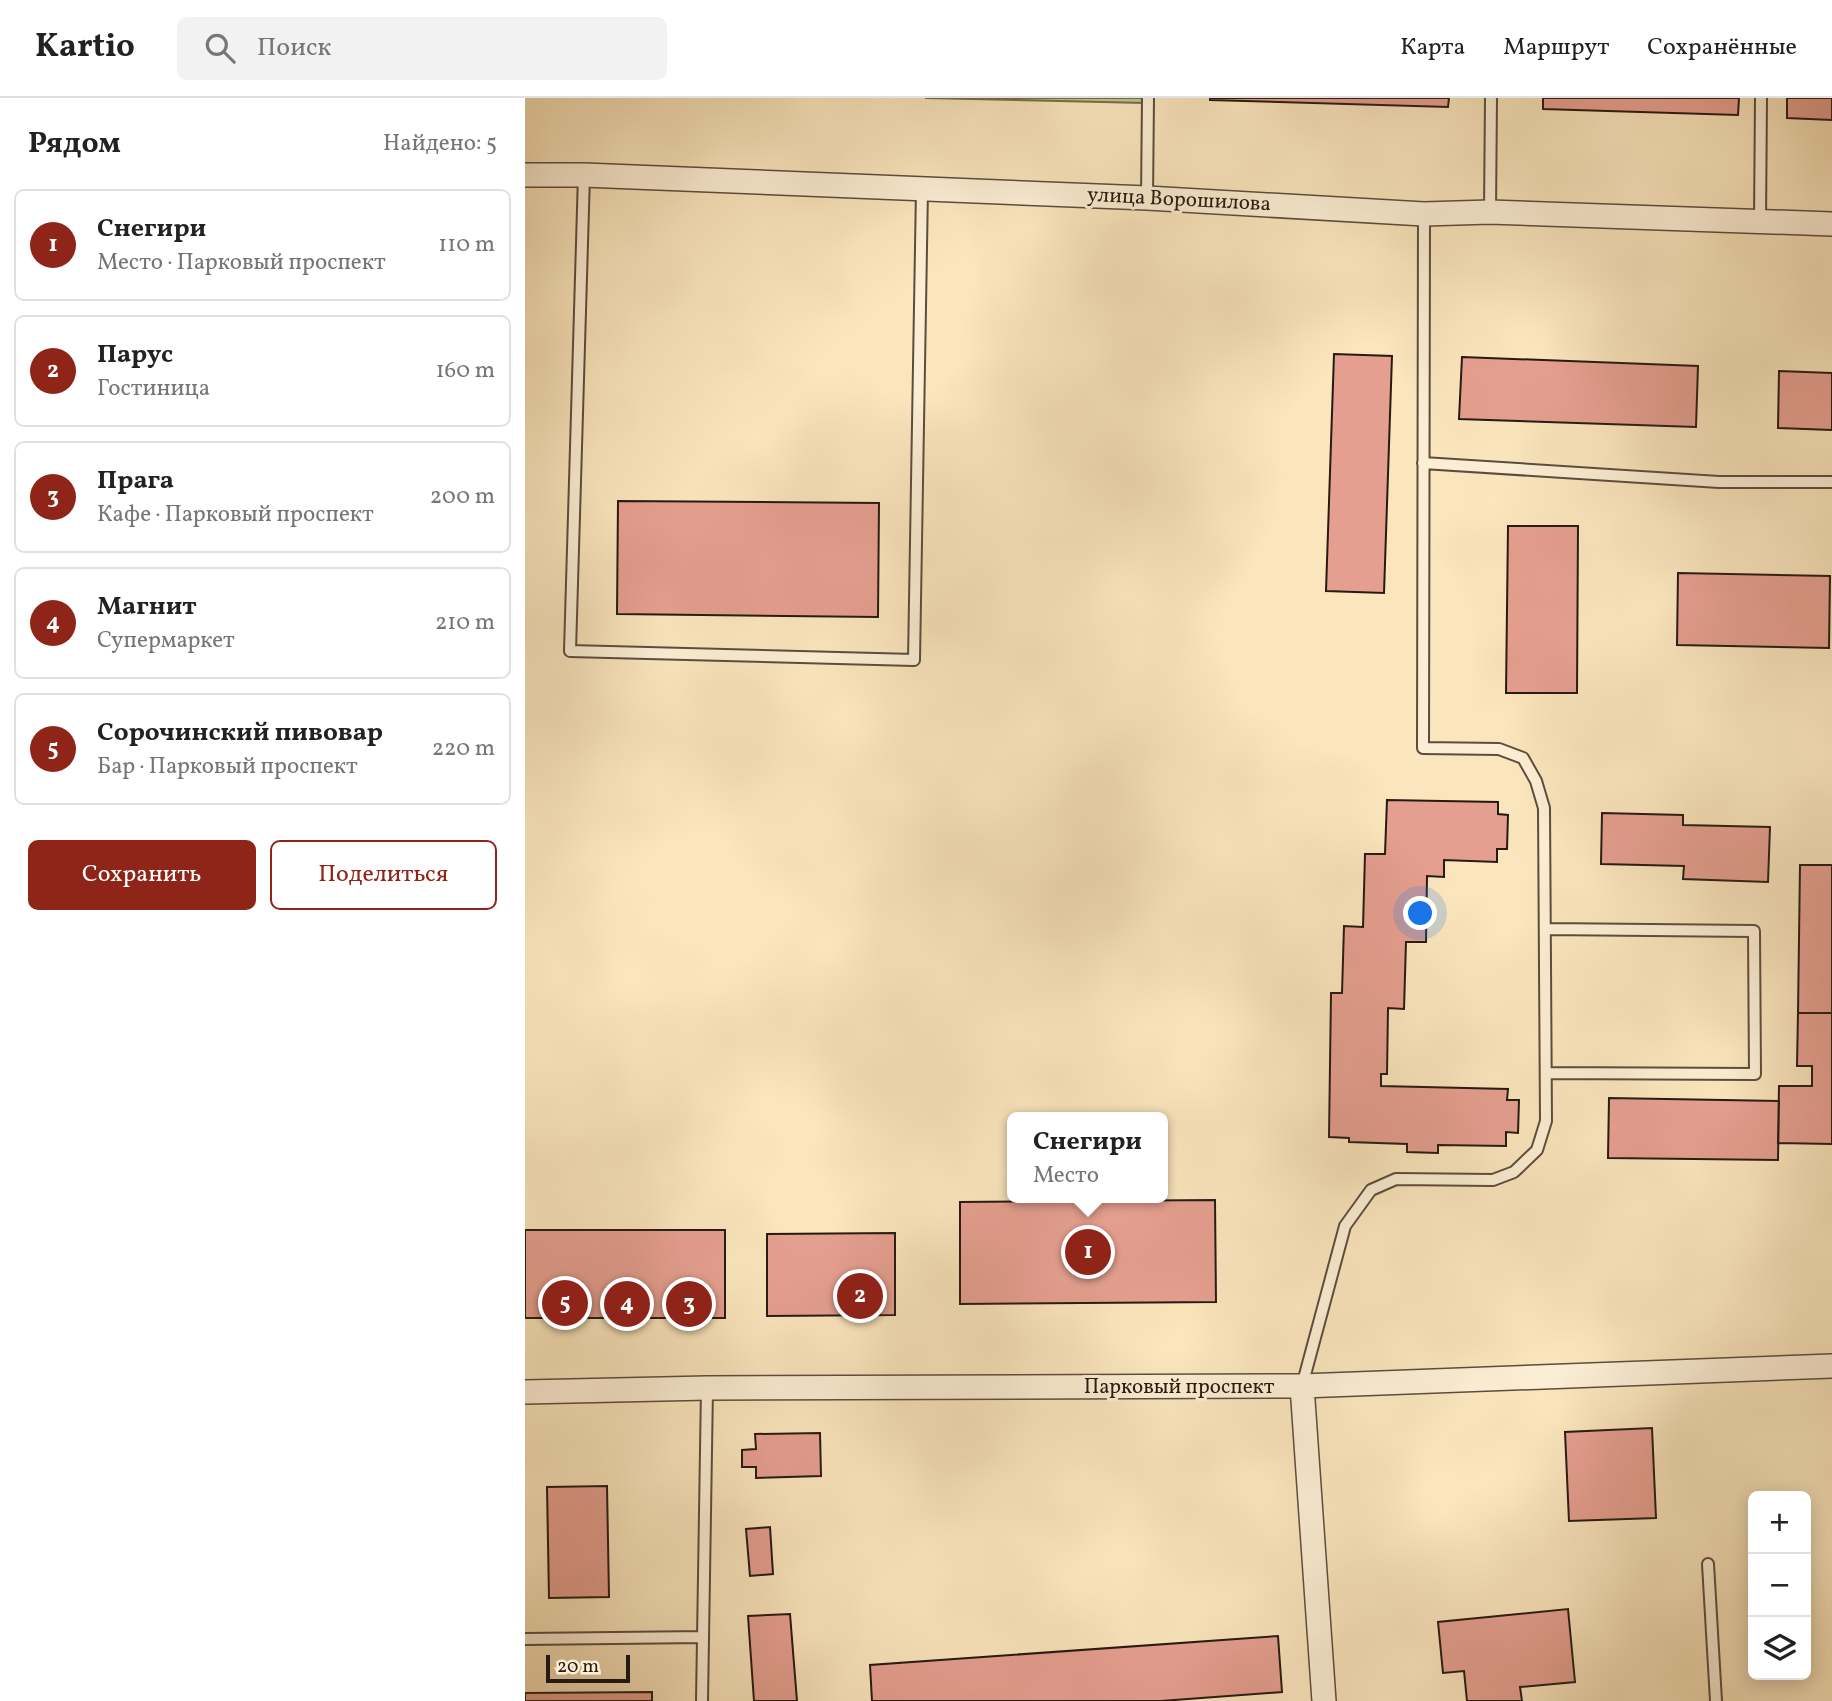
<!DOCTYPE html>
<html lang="ru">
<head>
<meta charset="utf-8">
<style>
	body { margin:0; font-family:Vollkorn,serif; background:#f2f2f2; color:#222 }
	.controls { position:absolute; right:21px; bottom:21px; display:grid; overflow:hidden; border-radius:10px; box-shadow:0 4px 18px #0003 }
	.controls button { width:63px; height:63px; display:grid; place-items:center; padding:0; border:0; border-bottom:2px solid #e0e0e0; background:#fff; color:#222; font:35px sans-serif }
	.scale { position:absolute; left:21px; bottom:18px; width:84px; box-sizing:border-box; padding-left:7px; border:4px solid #271a12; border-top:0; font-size:19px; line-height:24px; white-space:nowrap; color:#271a12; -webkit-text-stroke:5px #fceed4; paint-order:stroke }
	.you { position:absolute; left:896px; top:816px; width:24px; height:24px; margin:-18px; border:5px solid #fff; border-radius:50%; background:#1a73e8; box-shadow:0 0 0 10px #1a73e833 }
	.badge { display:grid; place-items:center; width:46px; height:46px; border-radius:50%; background:#8f2418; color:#fff; font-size:23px; font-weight:700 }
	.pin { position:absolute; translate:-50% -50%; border:4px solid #fff; box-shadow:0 2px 7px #0006 }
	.popup { position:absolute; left:482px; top:1014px; width:161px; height:91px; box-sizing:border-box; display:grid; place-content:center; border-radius:10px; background:#fff; filter:drop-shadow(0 2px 5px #0005); font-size:23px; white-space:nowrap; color:#767676 }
	.popup b { font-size:26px; color:#222 }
	.popup::after { content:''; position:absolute; left:50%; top:100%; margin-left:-14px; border:14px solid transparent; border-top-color:#fff }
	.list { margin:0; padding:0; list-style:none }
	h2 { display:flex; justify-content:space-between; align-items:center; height:91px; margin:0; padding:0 28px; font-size:30px }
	h2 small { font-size:23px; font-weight:400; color:#767676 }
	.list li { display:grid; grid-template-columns:46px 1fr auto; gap:21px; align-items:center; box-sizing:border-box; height:112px; margin:0 14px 14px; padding:0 14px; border:2px solid #e0e0e0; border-radius:10px }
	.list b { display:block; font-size:26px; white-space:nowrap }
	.list p { margin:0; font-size:23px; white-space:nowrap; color:#767676 }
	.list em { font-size:23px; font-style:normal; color:#767676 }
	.actions { display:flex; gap:14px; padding:21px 28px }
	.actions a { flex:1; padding:16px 0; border:2px solid #8f2418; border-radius:10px; text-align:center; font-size:24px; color:#8f2418 }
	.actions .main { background:#8f2418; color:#fff }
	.icon { flex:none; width:38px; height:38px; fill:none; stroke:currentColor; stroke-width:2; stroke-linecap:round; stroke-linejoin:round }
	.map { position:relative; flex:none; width:1307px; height:1603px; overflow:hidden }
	header { display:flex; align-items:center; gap:42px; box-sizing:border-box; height:98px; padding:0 35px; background:#fff; border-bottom:2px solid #e0e0e0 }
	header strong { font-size:33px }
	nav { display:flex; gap:38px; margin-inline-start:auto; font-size:24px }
	.search { width:490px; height:63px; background:#f2f2f2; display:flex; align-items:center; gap:18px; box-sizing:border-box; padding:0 24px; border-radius:10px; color:#767676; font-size:26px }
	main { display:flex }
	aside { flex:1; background:#fff }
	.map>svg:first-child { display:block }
	.green { fill:#c3c38e; stroke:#756e50; stroke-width:2 }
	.building { fill:#e59f90; stroke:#271a12; stroke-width:2 }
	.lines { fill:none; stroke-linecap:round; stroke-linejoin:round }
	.lane-casing { stroke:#5c4d3d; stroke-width:14 }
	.street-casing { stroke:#5c4d3d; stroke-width:26 }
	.lane { stroke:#fceed4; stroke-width:10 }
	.street { stroke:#fceed4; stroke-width:23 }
	.labels { text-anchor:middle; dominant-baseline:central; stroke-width:6; stroke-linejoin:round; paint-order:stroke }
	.street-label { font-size:21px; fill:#271a12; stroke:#fceed4 }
</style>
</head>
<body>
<header>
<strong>Kartio</strong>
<div class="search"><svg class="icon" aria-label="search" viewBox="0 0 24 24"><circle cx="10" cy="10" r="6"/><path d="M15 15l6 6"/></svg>Поиск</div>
<nav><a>Карта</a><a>Маршрут</a><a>Сохранённые</a></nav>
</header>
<main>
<aside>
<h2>Рядом<small>Найдено: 5</small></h2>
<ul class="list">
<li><span class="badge">1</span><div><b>Снегири</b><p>Место · Парковый проспект</p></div><em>110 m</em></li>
<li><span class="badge">2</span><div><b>Парус</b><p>Гостиница</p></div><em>160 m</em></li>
<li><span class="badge">3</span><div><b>Прага</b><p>Кафе · Парковый проспект</p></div><em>200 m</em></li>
<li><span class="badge">4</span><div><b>Магнит</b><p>Супермаркет</p></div><em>210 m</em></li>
<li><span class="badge">5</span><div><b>Сорочинский пивовар</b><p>Бар · Парковый проспект</p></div><em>220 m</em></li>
</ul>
<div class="actions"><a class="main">Сохранить</a><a>Поделиться</a></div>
</aside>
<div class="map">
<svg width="1307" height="1603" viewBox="0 0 1307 1603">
	<rect width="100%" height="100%" fill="#fae5bd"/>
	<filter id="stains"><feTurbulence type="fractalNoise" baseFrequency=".00286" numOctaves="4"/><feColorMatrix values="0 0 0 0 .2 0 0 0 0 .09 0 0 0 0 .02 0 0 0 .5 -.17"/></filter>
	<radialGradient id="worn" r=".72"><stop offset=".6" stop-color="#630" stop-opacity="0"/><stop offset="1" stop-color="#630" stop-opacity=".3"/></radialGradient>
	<!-- green -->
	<path class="green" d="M 400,0 L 619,0 L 619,5 Z"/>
	<!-- building -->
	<path class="building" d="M 685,0 L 924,0 L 923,9 L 685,2 Z
		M 1018,0 L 1214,0 L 1213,17 L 1018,11 Z
		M 1262,0 L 1307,0 L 1307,22 L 1262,20 Z
		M 809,256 L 867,258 L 859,495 L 801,493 Z
		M 937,259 L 1173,268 L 1171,329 L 934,321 Z
		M 1254,273 L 1307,275 L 1307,332 L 1253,330 Z
		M 93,403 L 354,405 L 353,519 L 92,516 Z
		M 983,428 L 1053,428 L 1052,595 L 981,595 Z
		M 1153,475 L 1305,478 L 1304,550 L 1152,547 Z
		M 862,702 L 973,704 L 973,716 L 983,717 L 982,751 L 972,751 L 972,764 L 919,762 L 919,779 L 902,778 L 901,844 L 881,844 L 879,911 L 863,910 L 862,976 L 856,976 L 856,988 L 983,991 L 982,1002 L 994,1002 L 993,1035 L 981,1034 L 981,1048 L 913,1047 L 913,1055 L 882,1054 L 882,1046 L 824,1044 L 824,1040 L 804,1039 L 806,895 L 817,895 L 819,828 L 838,829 L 840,756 L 860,756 Z
		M 1077,715 L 1158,717 L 1158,727 L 1245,729 L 1243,784 L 1158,781 L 1159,768 L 1076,766 Z
		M 1275,767 L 1307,767 L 1307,915 L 1273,915 Z
		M 1273,915 L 1307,915 L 1307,1046 L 1253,1045 L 1254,988 L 1287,988 L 1287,968 L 1272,968 Z
		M 1084,1000 L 1254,1003 L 1253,1062 L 1083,1060 Z
		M 690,1102 L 691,1204 L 435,1206 L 435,1104 Z
		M 0,1132 L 200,1132 L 200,1220 L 0,1220 Z
		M 370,1135 L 370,1217 L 242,1218 L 242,1136 Z
		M 1127,1330 L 1131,1420 L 1044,1423 L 1040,1334 Z
		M 295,1335 L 296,1378 L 231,1380 L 231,1369 L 217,1369 L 217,1352 L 231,1351 L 230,1336 Z
		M 82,1388 L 84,1499 L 24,1500 L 22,1389 Z
		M 245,1429 L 248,1476 L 225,1478 L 221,1431 Z
		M 1043,1511 L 1050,1584 L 995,1589 L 997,1603 L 942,1603 L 939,1573 L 918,1575 L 913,1524 Z
		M 265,1516 L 272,1603 L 229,1603 L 223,1518 Z
		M 753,1538 L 757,1594 L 636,1603 L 347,1603 L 345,1567 Z
		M 127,1594 L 127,1603 L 0,1603 L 0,1595 Z"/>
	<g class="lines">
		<!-- lane casing -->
		<g class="lane-casing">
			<path id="lane" d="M 59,77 L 45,553 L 389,562 L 397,91
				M 622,100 L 623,0
				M 965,114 L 966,0
				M 1235,124 L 1236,0
				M 898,365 L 1194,384 L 1307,384
				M 1021,831 L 1229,833 L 1230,976 L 1021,975
				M 777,1288 L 820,1128 L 846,1092 L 871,1081 L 968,1082 L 989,1074 L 1012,1052 L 1021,1023 L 1019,710 L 1011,683 L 998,660 L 974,651 L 898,650 L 899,116
				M 1183,1466 L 1191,1603
				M 0,1541 L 178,1539
				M 177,1603 L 182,1290"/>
		</g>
		<!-- street casing -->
		<g class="street-casing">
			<path id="street" d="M 0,77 L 59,77 L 622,100 L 899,116 L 965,114 L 1307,126
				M 777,1288 L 799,1603
				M 0,1294 L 182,1290 L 777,1288 L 1307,1268"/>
		</g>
		<!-- lane -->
		<use href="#lane" class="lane"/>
		<!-- street -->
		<use href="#street" class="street"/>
	</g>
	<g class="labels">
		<!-- street labels -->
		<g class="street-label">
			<text transform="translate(654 102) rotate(3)">улица Ворошилова</text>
			<text x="654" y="1289">Парковый проспект</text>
		</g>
	</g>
	<rect width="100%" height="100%" filter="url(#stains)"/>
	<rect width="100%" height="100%" fill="url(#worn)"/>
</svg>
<div class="controls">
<button>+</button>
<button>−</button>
<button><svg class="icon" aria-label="layers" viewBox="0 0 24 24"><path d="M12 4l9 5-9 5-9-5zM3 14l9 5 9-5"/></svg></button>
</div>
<div class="scale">20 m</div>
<div class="you"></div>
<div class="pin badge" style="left:563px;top:1154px">1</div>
<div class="popup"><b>Снегири</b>Место</div>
<div class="pin badge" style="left:335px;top:1198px">2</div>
<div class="pin badge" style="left:164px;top:1206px">3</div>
<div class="pin badge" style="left:102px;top:1206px">4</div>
<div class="pin badge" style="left:40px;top:1205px">5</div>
</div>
</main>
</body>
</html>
